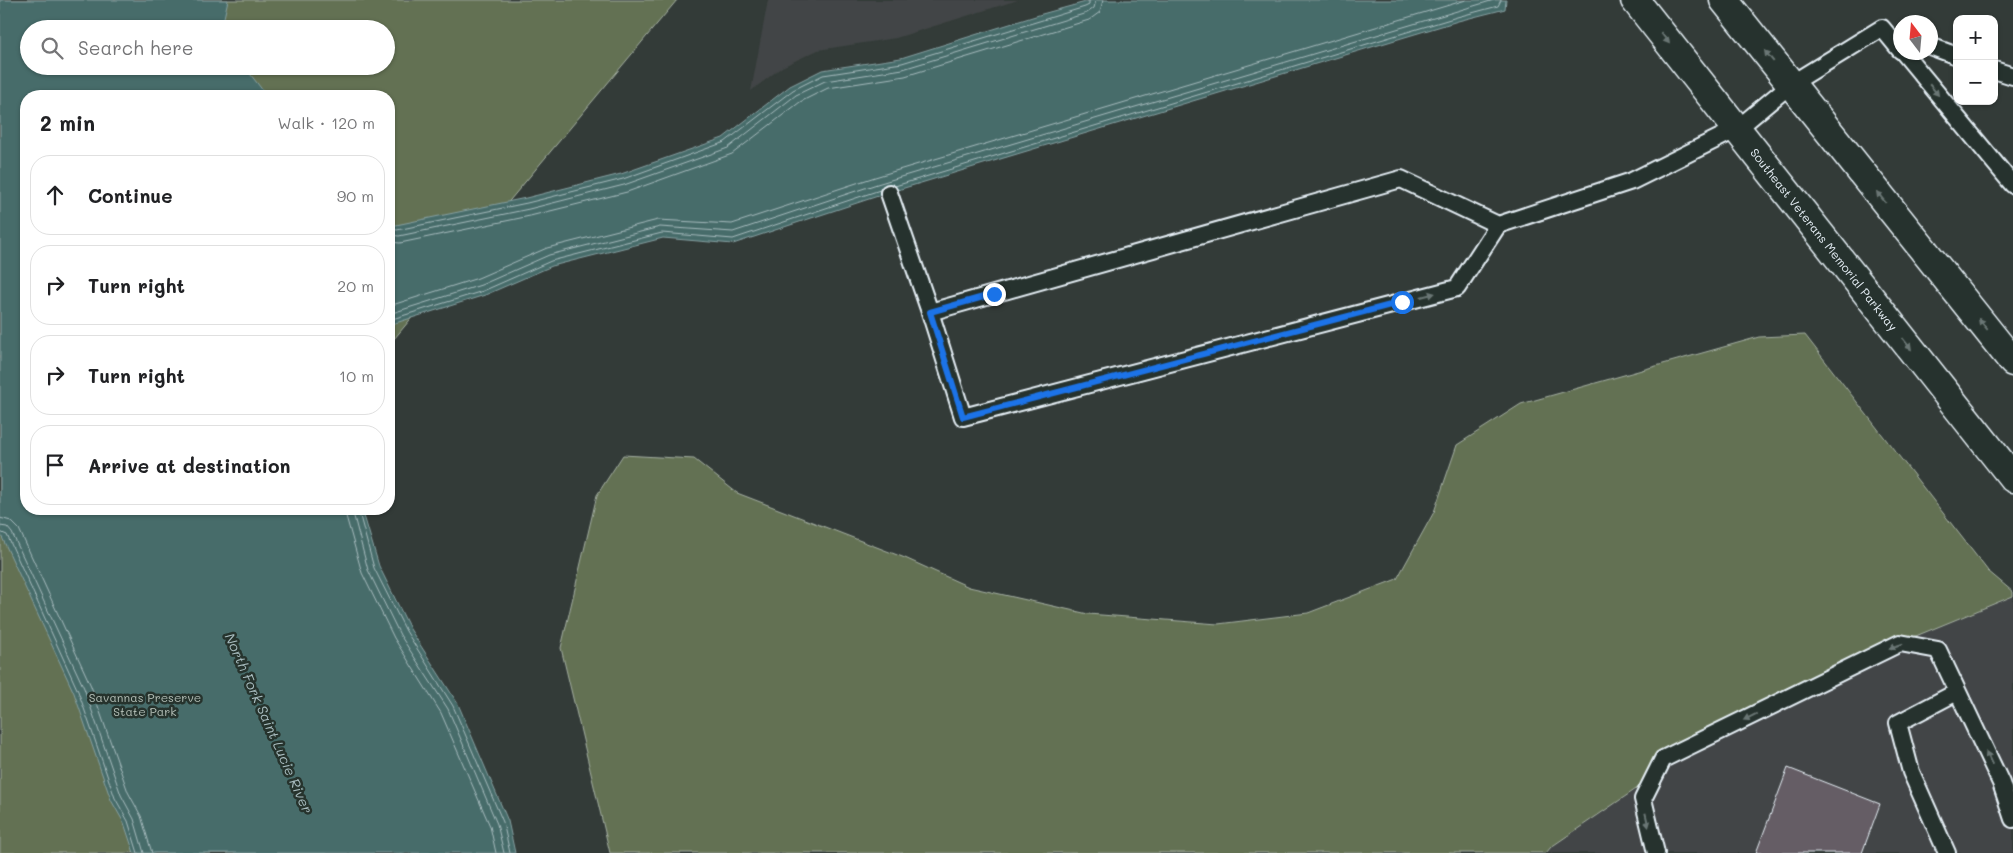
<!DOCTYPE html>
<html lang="en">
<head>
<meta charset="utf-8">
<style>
	body { margin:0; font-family:Mali,sans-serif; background:#f2f2f2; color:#202124 }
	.controls { position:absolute; right:15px; top:15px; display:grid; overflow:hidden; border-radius:10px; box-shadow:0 1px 4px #0004 }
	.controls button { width:45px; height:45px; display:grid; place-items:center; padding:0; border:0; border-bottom:1px solid #e0e0e0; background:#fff; color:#202124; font:25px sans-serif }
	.compass { position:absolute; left:1893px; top:15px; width:45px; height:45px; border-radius:50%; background:#fff; box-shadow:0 1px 4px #0004; rotate:344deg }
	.stop { position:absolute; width:15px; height:15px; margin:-11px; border:4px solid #1a73e8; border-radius:50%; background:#fff }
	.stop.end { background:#1a73e8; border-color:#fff; box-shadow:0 1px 5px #0008 }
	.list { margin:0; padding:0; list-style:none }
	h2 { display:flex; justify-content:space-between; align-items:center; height:65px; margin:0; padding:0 20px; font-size:21px }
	h2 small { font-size:16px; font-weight:400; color:#757577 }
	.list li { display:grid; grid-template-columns:32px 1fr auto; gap:15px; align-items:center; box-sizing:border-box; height:80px; margin:0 10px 10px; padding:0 10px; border:1px solid #e0e0e0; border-radius:20px }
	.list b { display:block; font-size:19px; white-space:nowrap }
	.list em { font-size:16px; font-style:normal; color:#757577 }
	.icon { flex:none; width:28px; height:28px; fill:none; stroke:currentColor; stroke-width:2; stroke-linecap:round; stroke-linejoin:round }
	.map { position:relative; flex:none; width:2013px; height:853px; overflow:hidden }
	.search { position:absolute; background:#fff; box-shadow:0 1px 4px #0004; left:20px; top:20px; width:375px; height:55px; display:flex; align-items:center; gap:12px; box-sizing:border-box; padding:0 18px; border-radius:28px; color:#757577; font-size:19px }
	.panel { position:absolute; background:#fff; box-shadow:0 1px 4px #0004; left:20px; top:90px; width:375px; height:425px; border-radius:20px }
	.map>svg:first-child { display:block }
	.built { fill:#424546 }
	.green { fill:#647152; stroke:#a6b1a5; fill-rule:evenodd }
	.water { fill:#476c6a; stroke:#87a1a3 }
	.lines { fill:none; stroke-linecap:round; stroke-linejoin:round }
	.shore { stroke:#a8bcbf; stroke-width:1 }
	.building { fill:#655d65; stroke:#e8f1f8 }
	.service-casing { stroke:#e8f1f8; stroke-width:20 }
	.secondary-casing { stroke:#e8f1f8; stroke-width:31 }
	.service { stroke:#26332d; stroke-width:16 }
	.secondary { stroke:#26332d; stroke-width:28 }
	.oneway { fill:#6a7674 }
	.route { stroke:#1a73e8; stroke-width:6 }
	.labels { text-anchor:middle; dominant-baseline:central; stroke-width:5; stroke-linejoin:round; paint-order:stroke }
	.street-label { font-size:12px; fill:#e8f1f8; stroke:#26332d }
	.park-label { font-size:12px; fill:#b3beb6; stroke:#26332d }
	.water-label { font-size:14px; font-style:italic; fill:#a8bcbf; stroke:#26332d }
</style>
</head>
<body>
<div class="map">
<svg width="2013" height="853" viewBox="0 0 2013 853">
	<rect width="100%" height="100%" fill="#333b38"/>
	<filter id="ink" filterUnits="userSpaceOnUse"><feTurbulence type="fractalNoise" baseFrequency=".02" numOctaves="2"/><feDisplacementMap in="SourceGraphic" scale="10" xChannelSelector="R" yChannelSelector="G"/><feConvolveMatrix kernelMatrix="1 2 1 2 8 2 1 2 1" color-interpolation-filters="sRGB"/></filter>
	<g filter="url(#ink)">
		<!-- built -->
		<path class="built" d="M 768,0 L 1018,0 L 896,38 L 818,50 L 782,67 L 751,91 Z
			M 2013,596 L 2013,853 L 1546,853 L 1550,847 L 1730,725 L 1855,661 Z"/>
		<!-- green -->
		<path class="green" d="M 0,0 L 677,0 L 389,345 L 389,96 L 26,96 L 26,509 L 326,853 L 0,853 ZM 29,29 L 386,29 L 386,66 L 29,66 Z
			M 1805,335 L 1988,571 L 2013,592 L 2013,596 L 1855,661 L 1730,725 L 1551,847 L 1546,853 L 610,853 L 561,648 L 597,495 L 623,455 L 694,459 L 737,493 L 905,558 L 969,587 L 1088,614 L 1218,624 L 1308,613 L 1397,579 L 1434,512 L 1457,445 L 1521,404 L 1759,337 Z"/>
		<!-- water -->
		<path class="water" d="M 0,0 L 228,0 L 223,22 L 225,29 L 29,29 L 29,66 L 244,66 L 267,96 L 26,96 L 26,509 L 362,509 L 379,566 L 410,629 L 458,704 L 508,821 L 515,853 L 134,853 L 124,823 L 111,800 L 74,693 L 0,533 Z
			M 1093,0 L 1506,0 L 1505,9 L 1458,21 L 881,195 L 733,244 L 663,238 L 552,266 L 485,295 L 389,325 L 389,223 L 396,225 L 526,198 L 621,174 L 723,138 L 790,86 L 822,70 L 901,58 L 1042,14 Z"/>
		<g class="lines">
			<!-- shore -->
			<path class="shore" d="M 895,186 L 1457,17 L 1498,6 L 1501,0
				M 389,228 L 397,230 L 527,203 L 623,179 L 725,142 L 793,90 L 823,75 L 902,63 L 1085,7 L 1089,5 L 1089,0
				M 389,235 L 399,236 L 529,209 L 624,185 L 728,148 L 796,95 L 825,81 L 903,69 L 1087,13 L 1094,8 L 1096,0
				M 389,242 L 400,243 L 530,216 L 627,192 L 732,154 L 800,102 L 828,88 L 905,76 L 1089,20 L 1100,12 L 1103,0
				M 389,306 L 478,278 L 547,248 L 658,220 L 732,224 L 875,177 L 1466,0
				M 389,314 L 481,285 L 549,255 L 660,227 L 733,232 L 877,184 L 1494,0
				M 389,320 L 483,291 L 551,261 L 662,233 L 733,239 L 880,190
				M 344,509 L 362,573 L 394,638 L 441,713 L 490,826 L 496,853
				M 352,509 L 368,570 L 400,635 L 448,709 L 497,824 L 504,853
				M 358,509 L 374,568 L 406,631 L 453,706 L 503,822 L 510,853
				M 0,518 L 11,521 L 19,529 L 91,686 L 128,792 L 141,816 L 152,853
				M 0,526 L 7,527 L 12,533 L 84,688 L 121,795 L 134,819 L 144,853
				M 0,532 L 7,535 L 78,691 L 115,798 L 128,821 L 138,853"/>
		</g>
		<!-- building -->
		<path class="building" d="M 1788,768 L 1880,804 L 1862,853 L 1756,853 Z"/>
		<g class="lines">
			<!-- service casing -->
			<g class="service-casing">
				<path id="service" d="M 1882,28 L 1900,50
					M 1930,46 L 1957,56
					M 1903,52 L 2013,185
					M 1994,70 L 2013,76
					M 889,193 L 930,312 L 963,417 L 1457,288 L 1498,225 L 1401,179 L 930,312
					M 1498,225 L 1632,181 L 1737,129 L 1791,84 L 1882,28
					M 1656,853 L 1643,799 L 1663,759 L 1900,643 L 1938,650 L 2001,783 L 2013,819
					M 1947,853 L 1911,772 L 1898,723 L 1957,692"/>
			</g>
			<!-- secondary casing -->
			<g class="secondary-casing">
				<g id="secondary">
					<path id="s1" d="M 1635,0 L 2013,478"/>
					<path d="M 1724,0 L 2013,362"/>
				</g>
			</g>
			<!-- service -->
			<use href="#service" class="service"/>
			<!-- secondary -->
			<use href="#secondary" class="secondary"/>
		</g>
		<!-- one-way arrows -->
		<defs><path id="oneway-solid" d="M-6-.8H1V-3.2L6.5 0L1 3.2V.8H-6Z" transform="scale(1.25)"/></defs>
		<g class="oneway">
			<use href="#oneway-solid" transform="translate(1665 38) rotate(52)"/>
			<use href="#oneway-solid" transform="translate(1769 56) rotate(-129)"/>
			<use href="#oneway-solid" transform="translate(1934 90) rotate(50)"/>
			<use href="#oneway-solid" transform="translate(1881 197) rotate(-129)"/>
			<use href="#oneway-solid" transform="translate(1428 295) rotate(-15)"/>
			<use href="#oneway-solid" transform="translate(1983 324) rotate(-129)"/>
			<use href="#oneway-solid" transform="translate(1907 344) rotate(52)"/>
			<use href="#oneway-solid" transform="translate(1896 646) rotate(162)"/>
			<use href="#oneway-solid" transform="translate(1750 717) rotate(154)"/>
			<use href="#oneway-solid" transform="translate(1989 758) rotate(-115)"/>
			<use href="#oneway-solid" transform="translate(1647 820) rotate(77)"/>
		</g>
	</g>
	<g class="lines" filter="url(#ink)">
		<!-- route -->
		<path class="route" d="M 994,294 L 930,312 L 963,417 L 1402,302"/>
	</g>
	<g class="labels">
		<!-- street labels -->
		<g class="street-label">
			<text stroke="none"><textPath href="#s1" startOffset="305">Southeast Veterans Memorial Parkway</textPath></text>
		</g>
		<!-- park labels -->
		<g class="park-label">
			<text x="145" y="697">Savannas Preserve<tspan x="145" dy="14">State Park</tspan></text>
		</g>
		<!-- water labels -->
		<g class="water-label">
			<text transform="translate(269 723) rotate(66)">North Fork Saint Lucie River</text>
		</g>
	</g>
</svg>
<div class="controls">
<button>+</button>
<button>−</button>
</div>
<svg class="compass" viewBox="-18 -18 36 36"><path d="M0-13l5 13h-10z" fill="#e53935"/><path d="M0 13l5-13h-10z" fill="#757577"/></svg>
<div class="stop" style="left:1402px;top:302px"></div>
<div class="stop end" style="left:994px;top:294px"></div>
<div class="search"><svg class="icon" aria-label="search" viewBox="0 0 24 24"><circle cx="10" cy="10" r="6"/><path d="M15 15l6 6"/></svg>Search here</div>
<section class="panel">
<h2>2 min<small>Walk · 120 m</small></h2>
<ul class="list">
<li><svg class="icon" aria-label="ahead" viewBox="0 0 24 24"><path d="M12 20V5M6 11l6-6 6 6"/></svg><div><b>Continue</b></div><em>90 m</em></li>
<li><svg class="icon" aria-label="right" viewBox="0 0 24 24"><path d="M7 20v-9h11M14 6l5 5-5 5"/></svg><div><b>Turn right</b></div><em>20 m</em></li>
<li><svg class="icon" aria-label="right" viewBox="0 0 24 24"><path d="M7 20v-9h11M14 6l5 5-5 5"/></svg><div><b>Turn right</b></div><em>10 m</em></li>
<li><svg class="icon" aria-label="arrive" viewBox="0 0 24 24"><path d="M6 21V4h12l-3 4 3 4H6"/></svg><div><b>Arrive at destination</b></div></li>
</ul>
</section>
</div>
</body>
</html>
